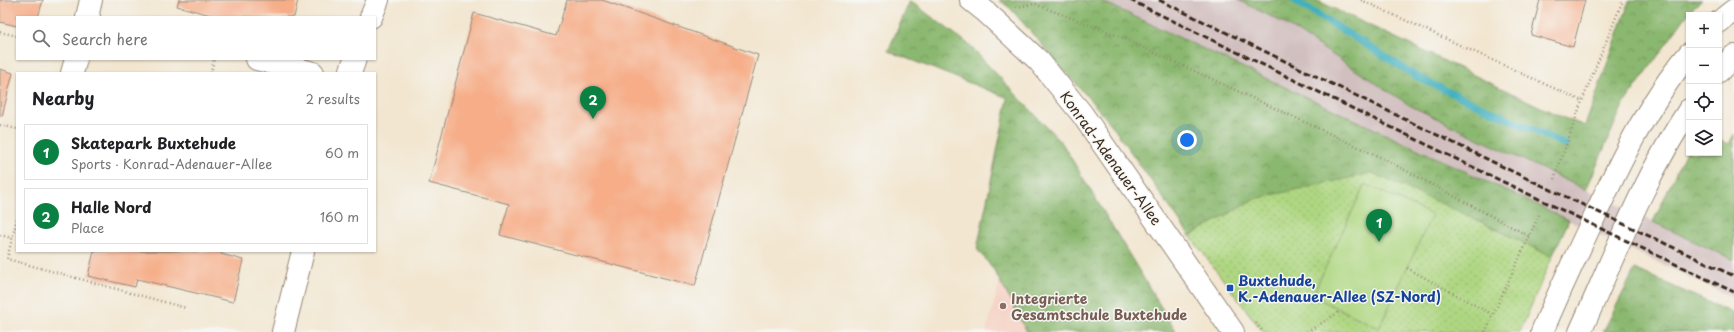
<!DOCTYPE html>
<html lang="en">
<head>
<meta charset="utf-8">
<style>
	body { margin:0; font-family:"Playpen Sans",sans-serif; background:#f2f2f2; color:#202124 }
	.controls { position:absolute; right:12px; top:12px; display:grid; overflow:hidden; border-radius:0px; box-shadow:0 1px 3px #0004 }
	.controls button { width:36px; height:36px; display:grid; place-items:center; padding:0; border:0; border-bottom:1px solid #e0e0e0; background:#fff; color:#202124; font:20px sans-serif }
	.you { position:absolute; left:1187px; top:140px; width:14px; height:14px; margin:-10px; border:3px solid #fff; border-radius:50%; background:#1a73e8; box-shadow:0 0 0 6px #1a73e833 }
	.badge { display:grid; place-items:center; width:26px; height:26px; border-radius:50%; background:#0b8043; color:#fff; font-size:13px; font-weight:700 }
	.pin { position:absolute; translate:-50% -33px; filter:drop-shadow(0 1px 2px #0008) }
	.pin::after { content:''; position:absolute; top:21px; width:14px; height:12px; background:inherit; clip-path:polygon(0 0,100% 0,50% 100%) }
	.list { margin:0; padding:0; list-style:none }
	h2 { display:flex; justify-content:space-between; align-items:center; height:52px; margin:0; padding:0 16px; font-size:17px }
	h2 small { font-size:13px; font-weight:400; color:#757577 }
	.list li { display:grid; grid-template-columns:26px 1fr auto; gap:12px; align-items:center; box-sizing:border-box; height:56px; margin:0 8px 8px; padding:0 8px; border:1px solid #e0e0e0; border-radius:0px }
	.list b { display:block; font-size:15px; white-space:nowrap }
	.list p { margin:0; font-size:13px; white-space:nowrap; color:#757577 }
	.list em { font-size:13px; font-style:normal; color:#757577 }
	.icon { flex:none; width:22px; height:22px; fill:none; stroke:currentColor; stroke-width:2; stroke-linecap:round; stroke-linejoin:round }
	.map { position:relative; flex:none; width:1734px; height:332px; overflow:hidden }
	.search { position:absolute; background:#fff; box-shadow:0 1px 3px #0004; left:16px; top:16px; width:360px; height:44px; display:flex; align-items:center; gap:10px; box-sizing:border-box; padding:0 14px; border-radius:0px; color:#757577; font-size:15px }
	.panel { position:absolute; background:#fff; box-shadow:0 1px 3px #0004; left:16px; top:72px; width:360px; height:180px; border-radius:0px }
	.map>svg:first-child { display:block }
	.built { fill:#f6d1c5 }
	.industrial { fill:#d1bfbf }
	.forest { fill:url(#forest-crowns); stroke:#637147 }
	.park { fill:url(#park-dots); stroke:#758050 }
	.pitch { fill:#afd782; stroke:#758050 }
	.lines { fill:none; stroke-linecap:round; stroke-linejoin:round }
	.stream { stroke:#42b0be; stroke-width:7 }
	.building { fill:#f6ad88 }
	.minor-casing { stroke:#968877; stroke-width:24 }
	.path { stroke:#968877; stroke-width:2.5; stroke-dasharray:1 3; stroke-linecap:butt }
	.minor { stroke:#fff; stroke-width:22 }
	.rail { stroke:#3b2a1e; stroke-width:3; stroke-dasharray:6 3; stroke-linecap:butt }
	.transit-dot { fill:#1a4fb4; stroke:#f6f6f2; stroke-width:1.5 }
	.education-dot { fill:#8d6e63; stroke:#f6f6f2; stroke-width:1.5 }
	.labels { text-anchor:middle; dominant-baseline:central; stroke-width:3; stroke-linejoin:round; paint-order:stroke }
	.street-label { font-size:14px; fill:#3b2a1e; stroke:#f6f6f2 }
	.transit-label { font-size:14px; font-weight:bold; fill:#164399; stroke:#f6f6f2; text-anchor:start }
	.education-label { font-size:14px; font-weight:bold; fill:#785e54; stroke:#f6f6f2; text-anchor:start }
</style>
</head>
<body>
<div class="map">
<svg width="1734" height="332" viewBox="0 0 1734 332">
	<defs>
		<pattern id="forest-crowns" width="20" height="18" patternUnits="userSpaceOnUse"><rect width="20" height="18" fill="#8bb870"/><path d="M2 6a3 3 0 1 1 6 0M12 15a3 3 0 1 1 6 0" fill="none" stroke="#73965b"/></pattern>
		<pattern id="park-dots" width="8" height="8" patternUnits="userSpaceOnUse"><rect width="8" height="8" fill="#afd782"/><path d="M2 2h.1M6 6h.1" fill="none" stroke="#97b970" stroke-width="1.8" stroke-linecap="round"/></pattern>
	</defs>
	<rect width="100%" height="100%" fill="#f6f6f2"/>
	<filter id="ink" filterUnits="userSpaceOnUse"><feTurbulence type="fractalNoise" baseFrequency=".025" numOctaves="2"/><feDisplacementMap in="SourceGraphic" scale="8" xChannelSelector="R" yChannelSelector="G"/><feConvolveMatrix kernelMatrix="1 2 1 2 8 2 1 2 1" color-interpolation-filters="sRGB"/></filter>
	<filter id="wash" filterUnits="userSpaceOnUse"><feTurbulence type="fractalNoise" baseFrequency=".012" numOctaves="4" result="noise"/><feDisplacementMap in="SourceGraphic" scale="16" xChannelSelector="R" yChannelSelector="G"/><feGaussianBlur stdDeviation="0.9" result="paint"/><feColorMatrix in="noise" values="0 0 0 0 0 0 0 0 0 0 0 0 0 0 0 0 0 1.4 0 .05"/><feComposite in="paint" operator="in"/></filter>
	<g filter="url(#wash)">
		<rect width="100%" height="100%" fill="#f2e6d0"/>
		<!-- built -->
		<path class="built" d="M 1000,281 L 1027,332 L 986,332 Z"/>
		<!-- industrial -->
		<path class="industrial" d="M 1099,0 L 1238,0 L 1282,22 L 1411,106 L 1734,260 L 1734,298 Z"/>
		<!-- forest -->
		<path class="forest" d="M 999,0 L 1099,0 L 1569,220 L 1552,257 L 1469,216 L 1254,199 L 1190,236 L 1111,124 L 1010,8 Z
			M 1238,0 L 1316,0 L 1564,118 L 1585,126 L 1630,0 L 1702,0 L 1692,8 L 1623,105 L 1586,190 L 1411,106 L 1282,22 Z
			M 910,1 L 967,43 L 1062,143 L 1176,332 L 1027,332 L 994,270 L 977,249 L 1008,98 L 888,51 Z
			M 1734,134 L 1734,260 L 1653,222 L 1689,145 L 1689,153 L 1719,153 L 1719,140 L 1729,144 Z
			M 1635,269 L 1734,314 L 1734,332 L 1603,332 Z"/>
		<!-- park -->
		<path class="park" d="M 1372,173 L 1469,216 L 1552,257 L 1520,332 L 1263,332 L 1190,236 L 1254,199 Z"/>
		<!-- pitch -->
		<path class="pitch" d="M 1365,184 L 1432,215 L 1379,328 L 1312,296 Z"/>
		<g class="lines">
			<!-- stream -->
			<path class="stream" d="M 1294,0 L 1421,79 L 1566,145"/>
		</g>
		<g id="blocks">
			<!-- building -->
			<path class="building" d="M 0,0 L 43,0 L 38,17 L 17,17 L 17,26 L 0,22 Z
				M 179,0 L 298,0 L 294,17 L 218,17 L 177,6 Z
				M 567,0 L 602,0 L 758,55 L 695,286 L 500,235 L 509,204 L 429,183 L 474,13 L 556,36 Z
				M 1540,0 L 1585,0 L 1573,47 L 1531,35 Z
				M 0,69 L 13,73 L 2,116 L 0,116 Z
				M 94,251 L 222,251 L 221,254 L 243,260 L 233,302 L 137,279 L 135,287 L 88,276 Z"/>
		</g>
	</g>
	<g filter="url(#ink)">
		<use href="#blocks" fill-opacity="0" stroke="#968877" stroke-width="1"/>
		<g class="lines">
			<!-- minor casing -->
			<g class="minor-casing">
				<path id="minor" d="M 971,0 L 986,12 L 1039,61 L 1082,114 L 1233,332
					M 89,17 L 87,17 L 91,0
					M 371,17 L 378,0
					M 1719,22 L 1734,10
					M 257,59 L 313,73
					M 1719,71 L 1734,56
					M 72,73 L 76,59
					M 350,73 L 355,59
					M 283,332 L 303,251
					M 1542,332 C 1557,296 1574,260 1591,224 C 1618,166 1647,104 1689,54
					M 1580,332 C 1614,257 1643,179 1689,110"/>
			</g>
			<!-- path -->
			<path class="path" d="M 1361,0 L 1582,101
				M 1016,7 L 1035,4 L 1121,37 L 1384,159 L 1529,236
				M 0,32 L 17,36
				M 211,73 L 214,59
				M 0,125 L 17,129
				M 1554,179 L 1582,101 L 1623,0
				M 17,219 L 7,259 L 186,308
				M 0,235 L 12,238
				M 1407,268 L 1493,315
				M 1256,323 L 1263,332
				M 1307,332 L 1341,311
				M 1485,332 L 1540,213"/>
			<!-- minor -->
			<use href="#minor" class="minor"/>
			<!-- rail -->
			<path class="rail" d="M 1130,0 L 1520,190 L 1734,292
				M 1159,0 L 1526,178 L 1734,276"/>
		</g>
	</g>
	<!-- markers -->
	<rect class="transit-dot" x="1226" y="284" width="8" height="8" rx="2"/>
	<circle class="education-dot" cx="1003" cy="306" r="4"/>
	<g class="labels">
		<!-- street labels -->
		<g class="street-label">
			<text transform="translate(1111 158) rotate(54)">Konrad-Adenauer-Allee</text>
		</g>
		<!-- transit labels -->
		<g class="transit-label">
			<text x="1238" y="280">Buxtehude,<tspan x="1238" dy="16">K.-Adenauer-Allee (SZ-Nord)</tspan></text>
		</g>
		<!-- education labels -->
		<g class="education-label">
			<text x="1011" y="298">Integrierte<tspan x="1011" dy="16">Gesamtschule Buxtehude</tspan></text>
		</g>
	</g>
</svg>
<div class="controls">
<button>+</button>
<button>−</button>
<button><svg class="icon" aria-label="locate" viewBox="0 0 24 24"><circle cx="12" cy="12" r="6"/><path d="M12 2v4M12 18v4M2 12h4M18 12h4"/></svg></button>
<button><svg class="icon" aria-label="layers" viewBox="0 0 24 24"><path d="M12 4l9 5-9 5-9-5zM3 14l9 5 9-5"/></svg></button>
</div>
<div class="you"></div>
<div class="pin badge" style="left:1379px;top:242px">1</div>
<div class="pin badge" style="left:593px;top:119px">2</div>
<div class="search"><svg class="icon" aria-label="search" viewBox="0 0 24 24"><circle cx="10" cy="10" r="6"/><path d="M15 15l6 6"/></svg>Search here</div>
<section class="panel">
<h2>Nearby<small>2 results</small></h2>
<ul class="list">
<li><span class="badge">1</span><div><b>Skatepark Buxtehude</b><p>Sports · Konrad-Adenauer-Allee</p></div><em>60 m</em></li>
<li><span class="badge">2</span><div><b>Halle Nord</b><p>Place</p></div><em>160 m</em></li>
</ul>
</section>
</div>
</body>
</html>
